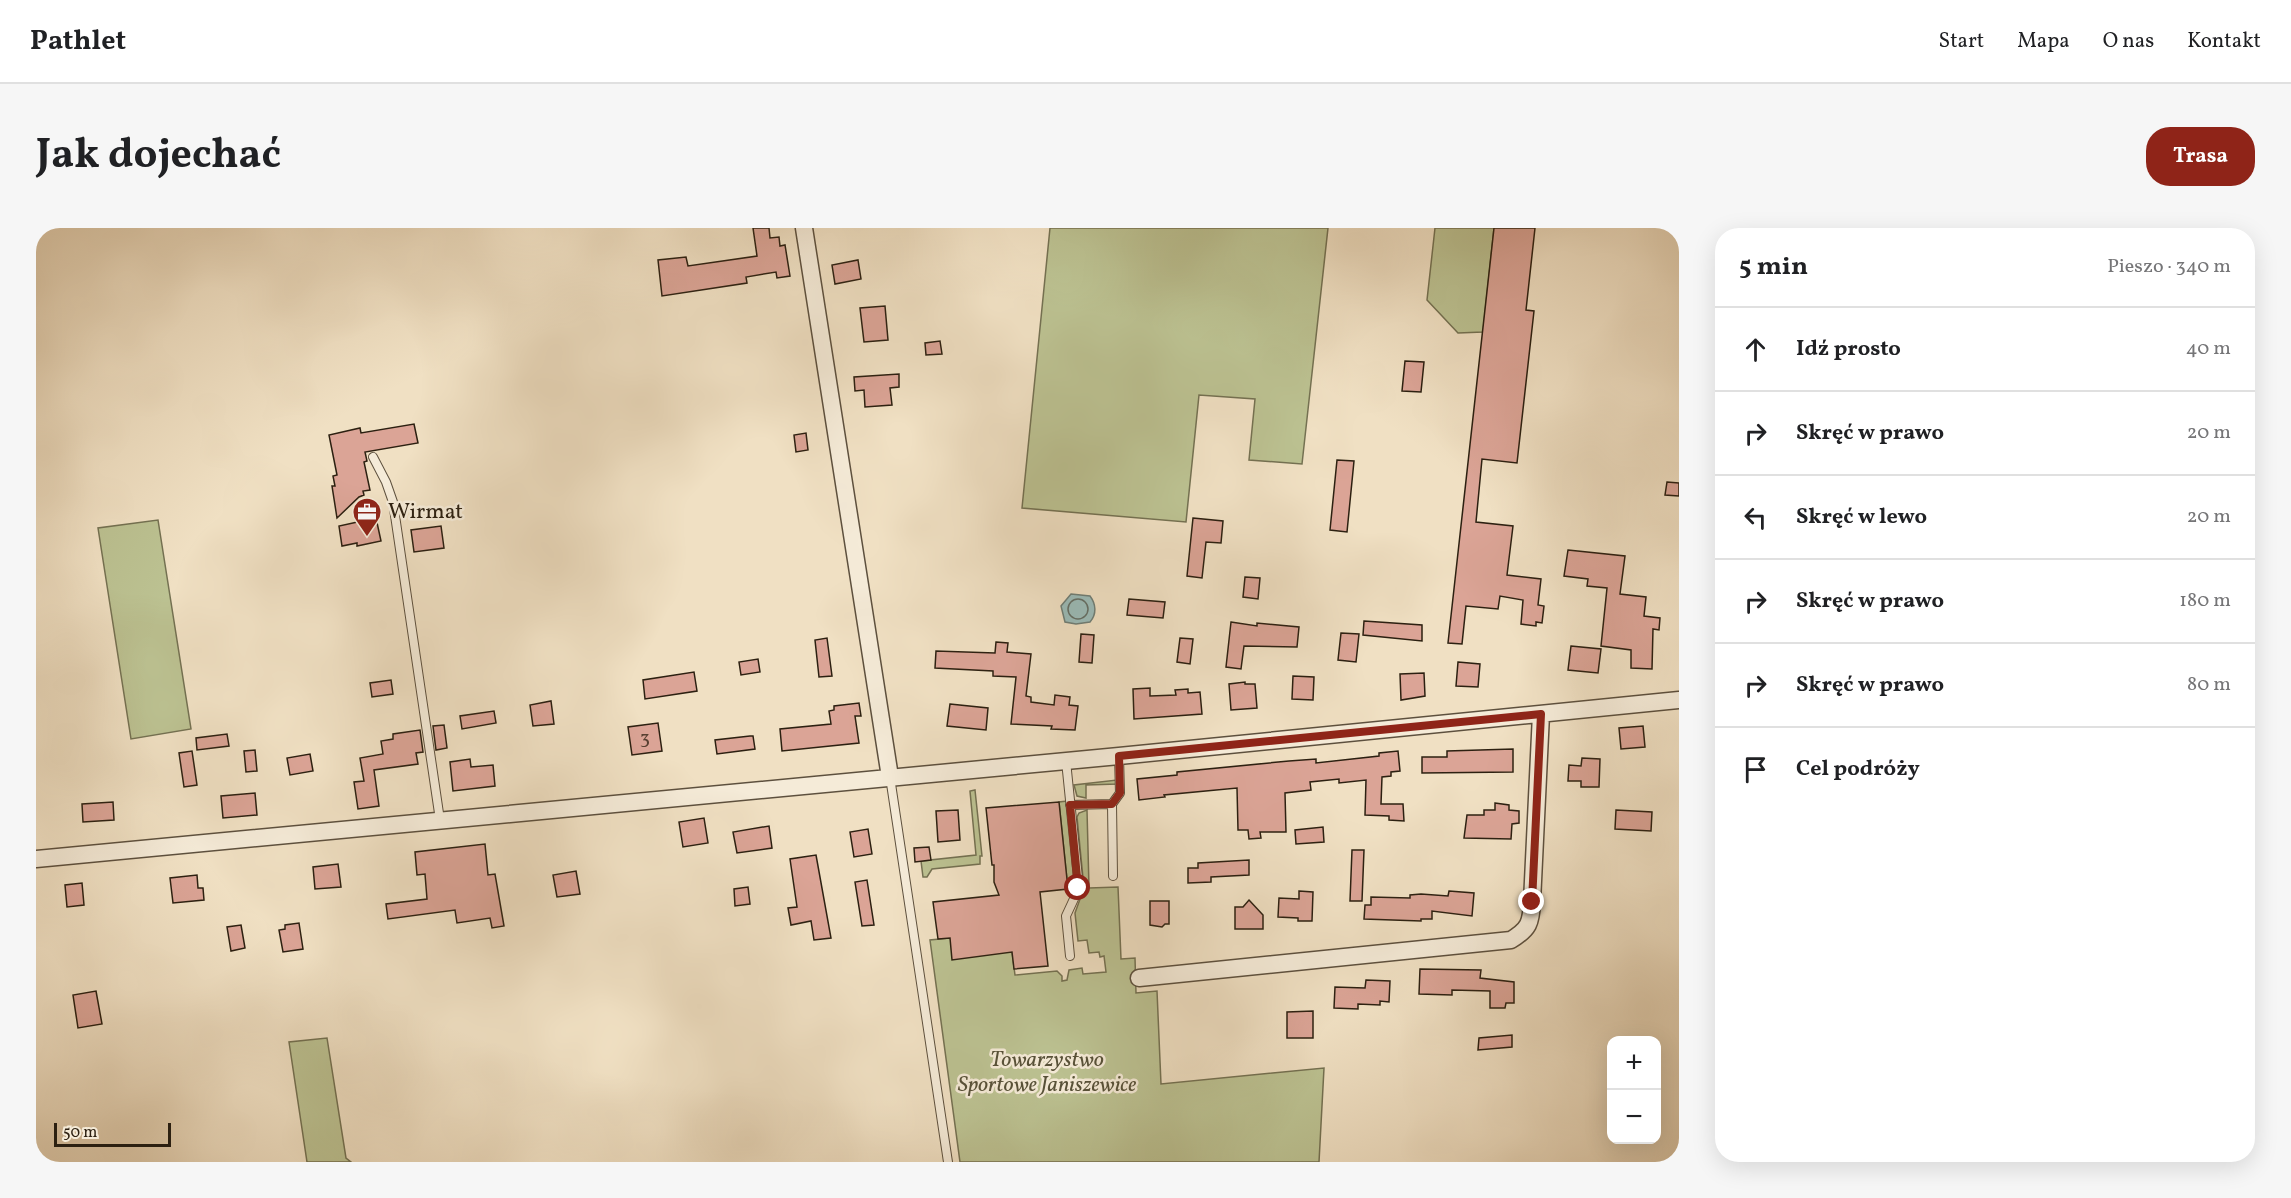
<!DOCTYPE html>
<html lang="pl">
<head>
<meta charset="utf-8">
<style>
	body { margin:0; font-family:Vollkorn,serif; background:#f6f6f6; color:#202124 }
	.controls { position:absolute; right:18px; bottom:18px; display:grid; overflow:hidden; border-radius:12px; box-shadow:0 6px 24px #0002 }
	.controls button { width:54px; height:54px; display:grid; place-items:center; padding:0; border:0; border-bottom:2px solid #e0e0e0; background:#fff; color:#202124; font:30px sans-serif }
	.scale { position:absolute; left:18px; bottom:15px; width:117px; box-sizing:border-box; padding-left:6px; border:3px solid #2c2011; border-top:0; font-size:16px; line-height:21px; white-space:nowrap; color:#2c2011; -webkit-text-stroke:4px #f5ebd8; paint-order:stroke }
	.stop { position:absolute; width:18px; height:18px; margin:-14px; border:4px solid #8f2418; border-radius:50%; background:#fff }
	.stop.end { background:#8f2418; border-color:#fff; box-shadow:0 2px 6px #0008 }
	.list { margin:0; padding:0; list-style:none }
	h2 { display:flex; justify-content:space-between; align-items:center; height:78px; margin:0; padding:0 24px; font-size:26px }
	h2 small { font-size:20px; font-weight:400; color:#757577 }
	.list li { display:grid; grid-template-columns:39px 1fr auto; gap:18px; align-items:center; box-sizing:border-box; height:84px; padding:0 24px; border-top:2px solid #e0e0e0 }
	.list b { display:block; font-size:22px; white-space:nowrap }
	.list em { font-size:20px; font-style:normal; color:#757577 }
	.icon { flex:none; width:33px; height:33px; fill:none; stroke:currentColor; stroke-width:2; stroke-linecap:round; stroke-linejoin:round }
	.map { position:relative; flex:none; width:1643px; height:934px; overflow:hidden; border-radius:24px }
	header { display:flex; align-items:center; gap:36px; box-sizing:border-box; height:84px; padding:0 30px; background:#fff; border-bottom:2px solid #e0e0e0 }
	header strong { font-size:28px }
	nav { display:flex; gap:33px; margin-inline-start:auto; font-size:21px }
	.intro { display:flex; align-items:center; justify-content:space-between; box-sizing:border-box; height:144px; padding:0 36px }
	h1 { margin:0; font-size:42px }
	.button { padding:15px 27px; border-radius:24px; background:#8f2418; color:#fff; font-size:21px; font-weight:700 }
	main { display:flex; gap:36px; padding:0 36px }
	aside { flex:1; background:#fff; border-radius:24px; box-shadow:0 6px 24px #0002 }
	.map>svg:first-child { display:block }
	.green { fill:#bcc292; stroke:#747152; stroke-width:1.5 }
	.water { fill:#9bbcb9; stroke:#6f7e76; stroke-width:1.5 }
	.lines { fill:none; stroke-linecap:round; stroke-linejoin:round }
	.shore { stroke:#646e65; stroke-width:1.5 }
	.building { fill:#dba496; stroke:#2c2011; stroke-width:1.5 }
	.lane-casing { stroke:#5d503e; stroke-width:10 }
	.street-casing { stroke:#5d503e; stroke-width:19 }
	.lane { stroke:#f5ebd8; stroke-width:8 }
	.street { stroke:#f5ebd8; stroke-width:16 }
	.route { stroke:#8f2418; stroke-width:8 }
	.labels { text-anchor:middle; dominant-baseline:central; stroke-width:5; stroke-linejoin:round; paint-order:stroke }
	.number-label { font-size:20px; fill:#584132 }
	.poi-label { font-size:22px; fill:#2c2011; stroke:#f5ebd8; text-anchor:start }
	.park-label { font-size:22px; font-style:italic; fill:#575138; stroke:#f5ebd8 }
</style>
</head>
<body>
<header>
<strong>Pathlet</strong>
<nav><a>Start</a><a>Mapa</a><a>O nas</a><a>Kontakt</a></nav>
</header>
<div class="intro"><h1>Jak dojechać</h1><a class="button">Trasa</a></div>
<main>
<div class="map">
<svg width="1643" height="934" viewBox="0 0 1643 934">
	<rect width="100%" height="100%" fill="#f0e0c3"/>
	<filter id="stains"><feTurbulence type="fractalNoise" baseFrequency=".00333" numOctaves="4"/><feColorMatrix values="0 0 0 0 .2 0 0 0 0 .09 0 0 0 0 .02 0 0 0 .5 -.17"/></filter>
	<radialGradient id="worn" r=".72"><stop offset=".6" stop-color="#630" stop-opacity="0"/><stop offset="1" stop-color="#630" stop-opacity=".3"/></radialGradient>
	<!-- green -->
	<path class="green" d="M 1014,0 L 1292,0 L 1266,236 L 1213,232 L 1219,171 L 1163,167 L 1150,294 L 986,280 Z
		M 1399,0 L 1458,0 L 1447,104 L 1422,105 L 1391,72 Z
		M 122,292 L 155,501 L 95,511 L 62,300 Z
		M 1081,552 L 1081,556 L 1050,557 L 1050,570 L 1041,568 L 1038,557 Z
		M 939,562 L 946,628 L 944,628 L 944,636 L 896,641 L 891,649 L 887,649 L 885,633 L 940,627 L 934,563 Z
		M 1031,573 L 1039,657 L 1037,661 L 1032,661 L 1023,574 Z
		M 1051,582 L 1053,660 L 1082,659 L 1085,731 L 1099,730 L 1100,765 L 1121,763 L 1125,856 L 1288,840 L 1283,934 L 924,934 L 894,712 L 914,710 L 976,724 L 979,747 L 1021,743 L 1026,748 L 1026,753 L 1031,752 L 1033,742 L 1046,740 L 1047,746 L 1070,744 L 1068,728 L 1064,729 L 1063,724 L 1053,725 L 1051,712 L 1042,713 L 1039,685 L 1048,660 L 1041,589 L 1043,585 Z
		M 291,810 L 310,930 L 315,934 L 271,934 L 253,814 Z"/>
	<!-- water -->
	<path class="water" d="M 1035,366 L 1054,368 C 1060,376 1061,386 1054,394 L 1040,396 L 1029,394 L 1025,378 Z"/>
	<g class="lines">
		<!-- shore -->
		<path class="shore" d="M1032 381a10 10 0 1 1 20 0a10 10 0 1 1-20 0Z"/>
	</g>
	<!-- building -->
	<path class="building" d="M 717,0 L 733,0 L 734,10 L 743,9 L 744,18 L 749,17 L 754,48 L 741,50 L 740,44 L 710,49 L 711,55 L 626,68 L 622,32 L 650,29 L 652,38 L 721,28 Z
		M 1458,0 L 1499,0 L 1490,82 L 1498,83 L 1481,235 L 1446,231 L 1440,294 L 1477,298 L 1471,347 L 1505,351 L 1502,377 L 1508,378 L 1506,395 L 1500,394 L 1500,398 L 1485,396 L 1487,372 L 1464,368 L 1462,381 L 1430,378 L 1426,416 L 1412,415 Z
		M 822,32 L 825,51 L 799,56 L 796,37 Z
		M 849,78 L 852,112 L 828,114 L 824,80 Z
		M 904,113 L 906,126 L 890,127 L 889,115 Z
		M 1369,133 L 1388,134 L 1385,164 L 1366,163 Z
		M 863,146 L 863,159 L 854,160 L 856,177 L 829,179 L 828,162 L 819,163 L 818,149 Z
		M 378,196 L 382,215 L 329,224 L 331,233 L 328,234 L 334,262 L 327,263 L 328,267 L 323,269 L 301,290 L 296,258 L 299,258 L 297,248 L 301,247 L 293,207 L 324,200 L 325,205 Z
		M 770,205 L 772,222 L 760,224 L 758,207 Z
		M 1301,232 L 1318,233 L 1311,304 L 1294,302 Z
		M 1631,254 L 1643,255 L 1643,268 L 1629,267 Z
		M 340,290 L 345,313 L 321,318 L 321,315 L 306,318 L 303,298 Z
		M 1157,290 L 1187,293 L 1185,315 L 1170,314 L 1166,350 L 1151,348 Z
		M 405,298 L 408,320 L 378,324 L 375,302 Z
		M 1532,322 L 1589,328 L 1584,366 L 1610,369 L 1608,388 L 1624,390 L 1623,402 L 1617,401 L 1616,441 L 1595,440 L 1595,422 L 1565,418 L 1571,360 L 1551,358 L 1552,351 L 1528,348 Z
		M 1209,349 L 1224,350 L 1222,371 L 1207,369 Z
		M 1093,371 L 1129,374 L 1127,390 L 1091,387 Z
		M 1328,393 L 1386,397 L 1386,413 L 1327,407 Z
		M 1195,394 L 1221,398 L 1221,395 L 1263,399 L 1261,419 L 1208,418 L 1205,441 L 1190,439 Z
		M 1305,405 L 1323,406 L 1320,434 L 1302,432 Z
		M 1045,406 L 1058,407 L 1056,435 L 1043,434 Z
		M 791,410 L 796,448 L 783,449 L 779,412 Z
		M 1144,410 L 1157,411 L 1154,436 L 1141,434 Z
		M 960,414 L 972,415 L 971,424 L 995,426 L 990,468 L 995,469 L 995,474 L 1018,477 L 1019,467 L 1034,469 L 1033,477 L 1042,478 L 1039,502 L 1015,501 L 1016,498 L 975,496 L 980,449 L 957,448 L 957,443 L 899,440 L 900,423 L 959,425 Z
		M 1535,418 L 1565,421 L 1562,445 L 1532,442 Z
		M 722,431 L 724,444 L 705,447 L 703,434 Z
		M 1422,434 L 1444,436 L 1442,459 L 1420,458 Z
		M 658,444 L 661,463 L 609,471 L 607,452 Z
		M 1388,445 L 1389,468 L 1365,472 L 1364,446 Z
		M 1257,448 L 1278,449 L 1277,472 L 1256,471 Z
		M 355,452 L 357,466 L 336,469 L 334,455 Z
		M 1209,454 L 1209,456 L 1219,456 L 1221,480 L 1195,482 L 1193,456 Z
		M 1114,460 L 1114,468 L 1140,467 L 1139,462 L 1152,461 L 1152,465 L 1164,464 L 1166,486 L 1098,491 L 1097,461 Z
		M 515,473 L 518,496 L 497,498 L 494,477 Z
		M 823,475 L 825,488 L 819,488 L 823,515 L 746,523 L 744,501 L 795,496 L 793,483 L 798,482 L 798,478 Z
		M 914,476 L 952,480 L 950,502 L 911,498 Z
		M 458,483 L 460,495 L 426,501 L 424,488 Z
		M 622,495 L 626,523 L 596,527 L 592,499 Z
		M 408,497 L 411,520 L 400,522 L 397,498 Z
		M 1607,498 L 1609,519 L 1585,521 L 1583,500 Z
		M 384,502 L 387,524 L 380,525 L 382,536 L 338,542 L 343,578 L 322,581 L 318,554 L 328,553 L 324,530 L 347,526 L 345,513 L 357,511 L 357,506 Z
		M 191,506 L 193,518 L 161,522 L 160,510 Z
		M 714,508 L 717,508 L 719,521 L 681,526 L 679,512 Z
		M 1477,521 L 1477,544 L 1386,545 L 1386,529 L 1411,529 L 1411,523 Z
		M 219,522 L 221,543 L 210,544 L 208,523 Z
		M 156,523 L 161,557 L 148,559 L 143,525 Z
		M 1362,523 L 1364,543 L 1355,544 L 1355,548 L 1346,549 L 1345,576 L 1367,576 L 1368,593 L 1353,592 L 1353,588 L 1329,587 L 1330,552 L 1303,555 L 1303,551 L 1274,554 L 1275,562 L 1249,565 L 1250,604 L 1224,604 L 1225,610 L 1213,611 L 1212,602 L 1202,602 L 1201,560 L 1128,567 L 1129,569 L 1103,572 L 1101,551 L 1141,547 L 1141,544 L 1253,533 L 1280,531 L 1280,535 L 1343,528 L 1343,525 Z
		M 274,526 L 277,543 L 254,547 L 251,530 Z
		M 1546,530 L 1564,531 L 1563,559 L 1545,559 L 1545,553 L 1532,553 L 1533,537 L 1545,538 Z
		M 434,531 L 435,539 L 457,537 L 459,558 L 417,563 L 414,534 Z
		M 219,565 L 221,587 L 187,590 L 185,568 Z
		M 77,574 L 78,592 L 47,594 L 46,576 Z
		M 1023,574 L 1032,661 L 1004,664 L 1012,738 L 978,741 L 976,724 L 916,732 L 914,710 L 902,711 L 897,674 L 963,667 L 958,654 L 958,637 L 956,637 L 950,580 Z
		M 1459,575 L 1473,577 L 1473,582 L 1483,583 L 1483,595 L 1476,596 L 1475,611 L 1428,610 L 1431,587 L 1448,587 L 1448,582 L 1459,582 Z
		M 922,582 L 924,612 L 902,614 L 900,583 Z
		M 1580,582 L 1616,584 L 1615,603 L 1579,601 Z
		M 668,590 L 672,615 L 647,619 L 643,594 Z
		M 733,598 L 736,620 L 701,625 L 697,604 Z
		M 1287,599 L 1288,614 L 1260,616 L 1259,602 Z
		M 832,601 L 836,626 L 818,629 L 814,604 Z
		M 449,616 L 452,647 L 459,646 L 468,698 L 456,700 L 454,690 L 421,695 L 419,682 L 352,691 L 350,676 L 391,671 L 389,646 L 381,647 L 379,624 Z
		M 893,619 L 895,632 L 879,634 L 878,620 Z
		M 1316,622 L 1328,622 L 1326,673 L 1314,673 Z
		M 780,627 L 795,710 L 778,712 L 775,693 L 755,697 L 752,680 L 761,679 L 754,631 Z
		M 1213,632 L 1213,647 L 1175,649 L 1175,654 L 1152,655 L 1152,640 L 1162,640 L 1162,635 Z
		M 302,636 L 305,659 L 279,661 L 277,639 Z
		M 540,643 L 544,666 L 521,669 L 517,647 Z
		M 161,647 L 162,660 L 167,660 L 168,672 L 137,675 L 134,650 Z
		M 831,652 L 838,697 L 826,698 L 819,654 Z
		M 46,655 L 48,677 L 31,679 L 29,657 Z
		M 712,659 L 714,676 L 699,678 L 698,661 Z
		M 1263,663 L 1277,664 L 1276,693 L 1262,693 L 1262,690 L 1242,689 L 1243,670 L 1263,671 Z
		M 1413,663 L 1438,665 L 1436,688 L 1396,683 L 1396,691 L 1385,691 L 1385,693 L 1328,691 L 1329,677 L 1335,677 L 1335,669 L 1374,670 L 1374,667 L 1385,666 L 1412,668 Z
		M 1213,672 L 1227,687 L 1227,701 L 1199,701 L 1199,679 L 1207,679 Z
		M 1114,673 L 1133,673 L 1133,696 L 1129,696 L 1126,699 L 1114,697 Z
		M 263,695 L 267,721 L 247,724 L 243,702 L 249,701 L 249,697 Z
		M 205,697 L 209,720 L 195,723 L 191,699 Z
		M 1384,741 L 1445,742 L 1444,750 L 1478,754 L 1478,775 L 1470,775 L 1469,780 L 1454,780 L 1454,763 L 1416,762 L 1416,767 L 1383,766 Z
		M 1330,752 L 1354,753 L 1353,774 L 1344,773 L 1344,777 L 1322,776 L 1322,781 L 1298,780 L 1299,759 L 1329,760 Z
		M 60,763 L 66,796 L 42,800 L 37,767 Z
		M 1277,783 L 1277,810 L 1251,810 L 1251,784 Z
		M 1476,807 L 1476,819 L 1442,822 L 1443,810 Z"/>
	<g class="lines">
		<!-- lane casing -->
		<g class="lane-casing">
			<path id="lane" d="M 337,229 L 350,254 L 357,274 L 404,592
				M 1030,533 L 1043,660 L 1030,688 L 1034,728
				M 854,549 L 912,934
				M 1034,577 L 1076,576
				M 1077,648 L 1076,576 L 1084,565 L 1083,528"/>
		</g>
		<!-- street casing -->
		<g class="street-casing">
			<path id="street" d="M 768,0 L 854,549
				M 0,631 L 1083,528 L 1643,472
				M 1103,750 L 1475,712 C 1493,701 1495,695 1496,674 L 1505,486"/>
		</g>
		<!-- lane -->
		<use href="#lane" class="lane"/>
		<!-- street -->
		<use href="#street" class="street"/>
	</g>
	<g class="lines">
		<!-- route -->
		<path class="route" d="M 1042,660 L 1034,577 L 1076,576 L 1084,565 L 1083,528 L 1505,486 L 1496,674"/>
	</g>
	<!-- icons -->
	<defs>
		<g id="office-pin" transform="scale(1.5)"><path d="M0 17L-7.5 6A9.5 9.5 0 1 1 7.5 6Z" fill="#8f2418" stroke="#f5ebd8"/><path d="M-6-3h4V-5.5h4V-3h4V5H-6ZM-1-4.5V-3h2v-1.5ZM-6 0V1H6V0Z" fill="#fff"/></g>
	</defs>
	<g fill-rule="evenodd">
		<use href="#office-pin" x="331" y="284"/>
	</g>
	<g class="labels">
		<!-- number labels -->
		<g class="number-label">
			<text x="609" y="511">3</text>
		</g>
		<!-- poi labels -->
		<g class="poi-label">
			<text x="352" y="284">Wirmat</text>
		</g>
		<!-- park labels -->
		<g class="park-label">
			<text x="1011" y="832">Towarzystwo<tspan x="1011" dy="25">Sportowe Janiszewice</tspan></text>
		</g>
	</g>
	<rect width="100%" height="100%" filter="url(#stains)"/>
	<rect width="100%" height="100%" fill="url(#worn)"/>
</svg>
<div class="controls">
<button>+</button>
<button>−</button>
</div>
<div class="scale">50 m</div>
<div class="stop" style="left:1042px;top:660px"></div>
<div class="stop end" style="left:1496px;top:674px"></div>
</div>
<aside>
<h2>5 min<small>Pieszo · 340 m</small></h2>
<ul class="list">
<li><svg class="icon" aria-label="ahead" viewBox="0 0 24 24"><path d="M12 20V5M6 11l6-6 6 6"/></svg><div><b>Idź prosto</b></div><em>40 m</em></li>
<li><svg class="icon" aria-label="right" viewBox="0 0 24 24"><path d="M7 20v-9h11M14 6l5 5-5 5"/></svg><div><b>Skręć w prawo</b></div><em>20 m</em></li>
<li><svg class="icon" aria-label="left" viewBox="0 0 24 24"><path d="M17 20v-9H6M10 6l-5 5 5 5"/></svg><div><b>Skręć w lewo</b></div><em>20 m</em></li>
<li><svg class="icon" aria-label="right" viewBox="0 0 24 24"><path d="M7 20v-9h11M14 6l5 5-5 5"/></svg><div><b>Skręć w prawo</b></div><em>180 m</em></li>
<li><svg class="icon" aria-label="right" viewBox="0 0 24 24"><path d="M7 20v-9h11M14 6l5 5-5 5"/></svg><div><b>Skręć w prawo</b></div><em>80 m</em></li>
<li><svg class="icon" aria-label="arrive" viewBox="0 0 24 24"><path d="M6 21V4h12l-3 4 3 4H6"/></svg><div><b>Cel podróży</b></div></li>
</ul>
</aside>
</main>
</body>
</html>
